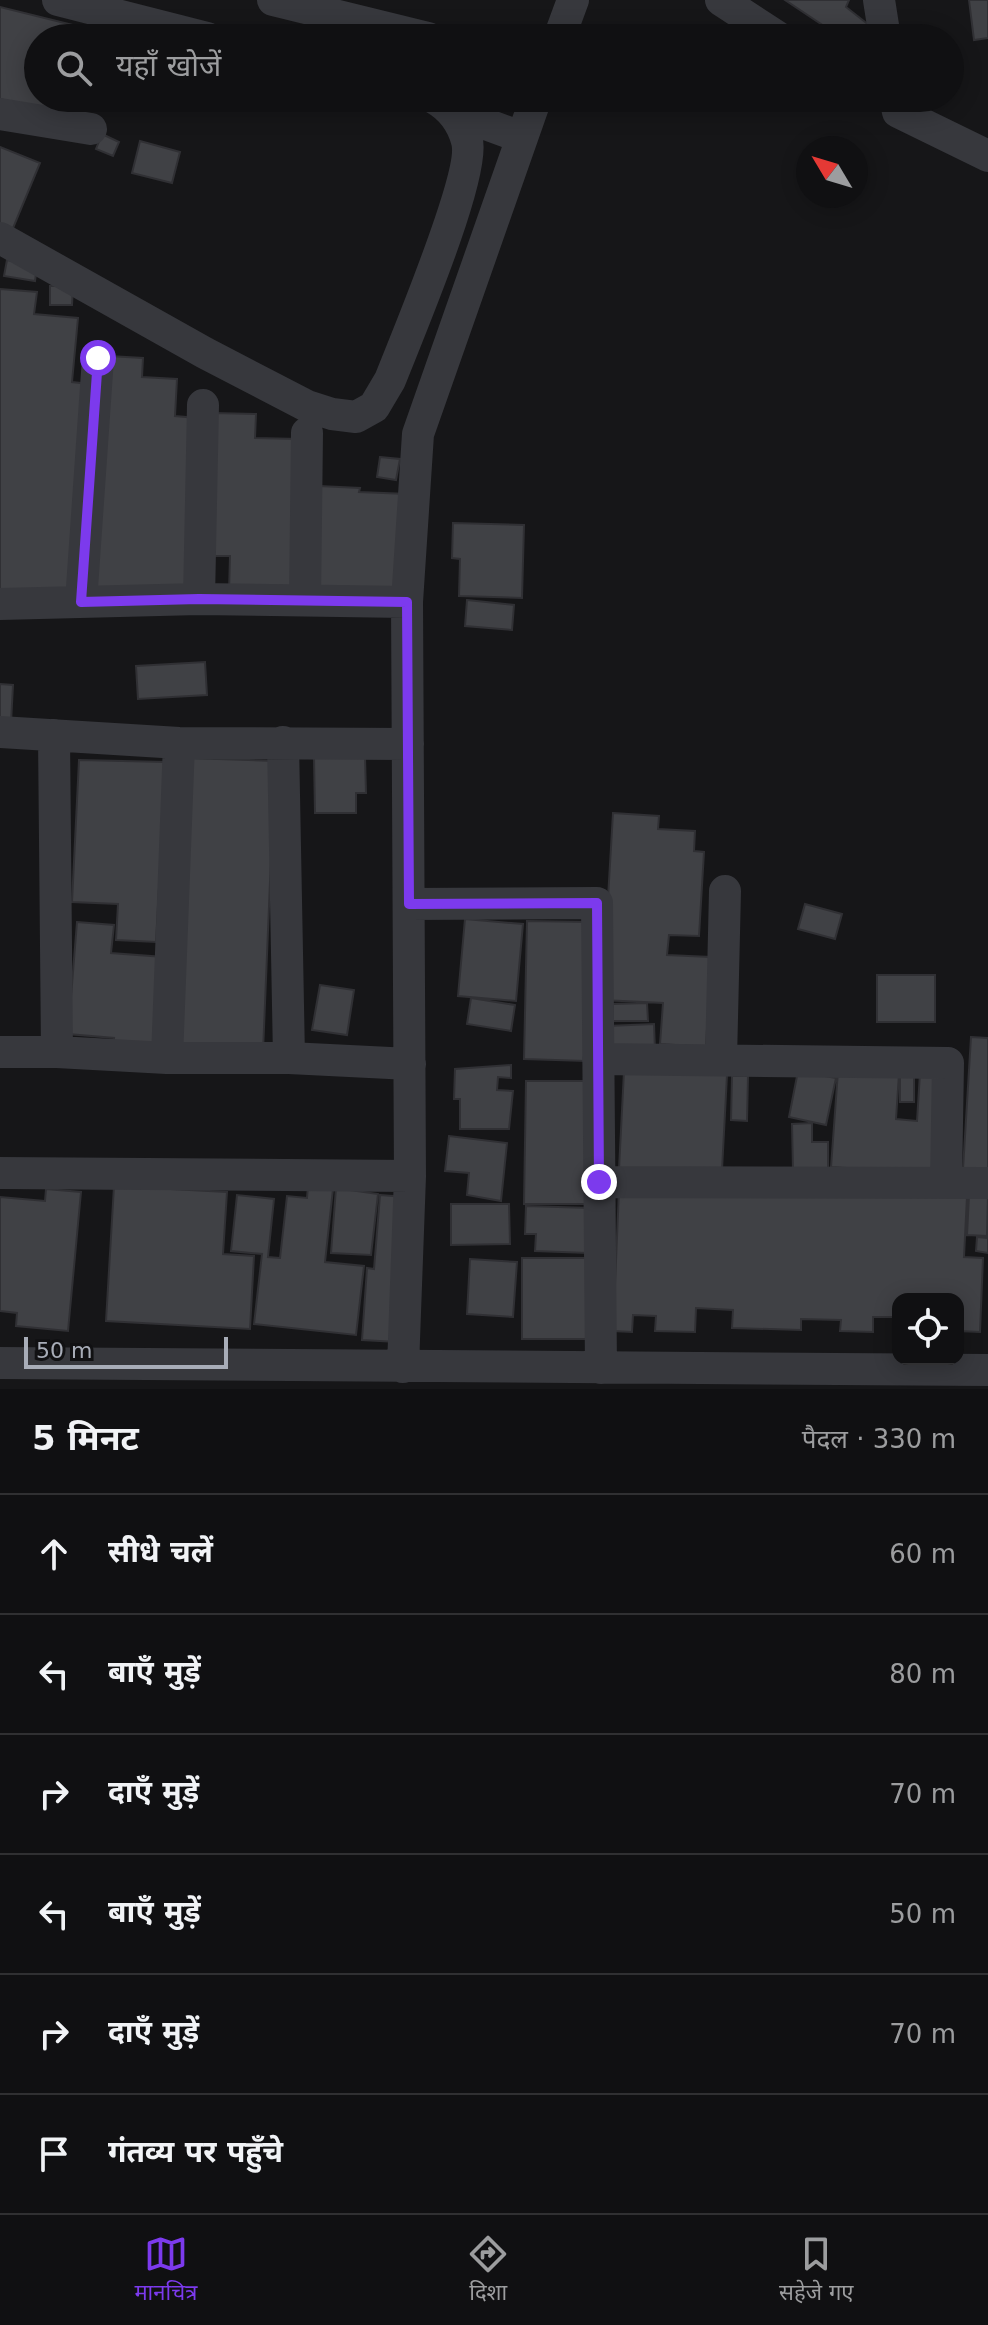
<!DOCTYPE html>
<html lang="hi">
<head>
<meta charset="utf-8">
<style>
	body { margin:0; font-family:"DejaVu Sans","Noto Sans Devanagari",sans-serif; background:#1e1e20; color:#f1f3f6 }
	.controls { position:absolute; right:24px; bottom:24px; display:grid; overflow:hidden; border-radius:16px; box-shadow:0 4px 20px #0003 }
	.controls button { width:72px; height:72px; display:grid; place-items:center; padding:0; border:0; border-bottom:2px solid #303032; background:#101012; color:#f1f3f6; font:40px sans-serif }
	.compass { position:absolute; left:796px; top:136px; width:72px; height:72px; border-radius:50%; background:#101012; box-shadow:0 4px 20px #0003; rotate:308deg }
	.scale { position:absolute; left:24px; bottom:20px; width:204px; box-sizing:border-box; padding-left:8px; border:4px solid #a8adb8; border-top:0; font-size:22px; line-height:28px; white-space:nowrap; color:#a8adb8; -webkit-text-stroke:6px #111113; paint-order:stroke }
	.stop { position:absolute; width:24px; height:24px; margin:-18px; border:6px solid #7c3aed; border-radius:50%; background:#fff }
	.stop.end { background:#7c3aed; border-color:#fff; box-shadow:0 2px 8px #0008 }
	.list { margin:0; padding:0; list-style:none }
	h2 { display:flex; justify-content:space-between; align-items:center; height:104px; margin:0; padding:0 32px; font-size:34px }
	h2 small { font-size:26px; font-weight:400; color:#9c9d9f }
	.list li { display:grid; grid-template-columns:52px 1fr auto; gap:24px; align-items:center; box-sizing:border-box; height:120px; padding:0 32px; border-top:2px solid #303032 }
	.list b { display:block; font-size:30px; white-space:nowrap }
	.list em { font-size:26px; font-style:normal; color:#9c9d9f }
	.icon { flex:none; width:44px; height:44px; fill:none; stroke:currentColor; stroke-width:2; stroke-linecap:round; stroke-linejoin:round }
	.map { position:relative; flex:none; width:988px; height:1389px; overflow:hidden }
	.search { position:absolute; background:#101012; box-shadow:0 4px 20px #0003; left:24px; right:24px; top:24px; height:88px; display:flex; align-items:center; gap:20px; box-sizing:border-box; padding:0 28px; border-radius:44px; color:#9c9d9f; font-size:30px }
	.sheet { height:824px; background:#101012 }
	nav { display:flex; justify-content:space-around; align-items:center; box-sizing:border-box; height:112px; border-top:2px solid #303032; background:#101012; font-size:22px; color:#9c9d9f }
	nav a { display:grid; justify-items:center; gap:4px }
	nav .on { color:#7c3aed }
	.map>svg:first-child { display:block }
	.building { fill:#404145; stroke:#303034; stroke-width:2 }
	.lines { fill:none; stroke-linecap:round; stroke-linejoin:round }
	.minor { stroke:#37383d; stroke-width:32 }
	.route { stroke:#7c3aed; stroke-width:10 }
</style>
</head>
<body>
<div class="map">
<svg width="988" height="1389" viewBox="0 0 988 1389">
	<rect width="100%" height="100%" fill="#161618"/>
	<!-- building -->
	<path class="building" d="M 785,0 L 849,0 L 846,7 L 874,29 L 876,38 L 842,38 Z
		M 969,0 L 988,0 L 988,38 L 974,40 Z
		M 0,7 L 93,30 L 91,38 L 38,38 L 38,98 L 76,98 L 71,116 L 0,99 Z
		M 102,134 L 119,142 L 113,156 L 96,149 Z
		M 140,141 L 180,152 L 172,183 L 132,173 Z
		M 0,147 L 40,163 L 11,233 L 0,229 Z
		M 7,260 L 37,266 L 35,281 L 4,276 Z
		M 50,286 L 73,286 L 72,305 L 50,305 Z
		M 0,289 L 37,292 L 34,314 L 78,318 L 72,382 L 89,384 L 69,596 L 0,589 Z
		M 109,356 L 143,358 L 142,377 L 177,379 L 175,416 L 197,418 L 186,594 L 94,592 Z
		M 213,413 L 256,414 L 255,438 L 299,439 L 292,594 L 229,592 L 230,556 L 209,556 Z
		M 380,457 L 400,459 L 396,480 L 377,477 Z
		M 319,486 L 360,488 L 359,492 L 408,494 L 401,595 L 312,589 Z
		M 453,523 L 524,525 L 522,598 L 459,596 L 460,559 L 452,558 Z
		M 467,600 L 514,605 L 512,630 L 465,626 Z
		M 205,662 L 207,695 L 138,699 L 136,666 Z
		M 0,684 L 13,685 L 11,723 L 0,723 Z
		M 314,757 L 365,757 L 366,793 L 356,793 L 356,813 L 315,813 Z
		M 188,758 L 275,761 L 263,1052 L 180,1050 Z
		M 79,760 L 166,762 L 156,942 L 116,940 L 118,904 L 72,902 Z
		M 613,813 L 659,816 L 658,829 L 695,831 L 694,851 L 704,852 L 699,936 L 669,935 L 667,955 L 711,957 L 706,1047 L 660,1044 L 663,1003 L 602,1000 Z
		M 805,904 L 842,914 L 835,939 L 798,929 Z
		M 465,919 L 523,924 L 516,1001 L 458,996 Z
		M 527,921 L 590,922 L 586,1061 L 524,1059 Z
		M 77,922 L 114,925 L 111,953 L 164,957 L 156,1050 L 113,1047 L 114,1038 L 68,1034 Z
		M 877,975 L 935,975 L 935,1022 L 877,1022 Z
		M 320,985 L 354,990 L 347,1035 L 312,1030 Z
		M 471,998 L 515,1005 L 511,1031 L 467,1024 Z
		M 647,1003 L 648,1021 L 613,1021 L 613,1004 Z
		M 654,1024 L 655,1050 L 608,1051 L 607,1026 Z
		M 971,1037 L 988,1038 L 988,1170 L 963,1169 Z
		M 511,1065 L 511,1078 L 498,1077 L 497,1090 L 513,1091 L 509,1129 L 460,1129 L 460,1099 L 454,1099 L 455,1069 Z
		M 624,1071 L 727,1075 L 722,1170 L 619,1169 Z
		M 798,1071 L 836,1078 L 826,1125 L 789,1117 Z
		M 838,1071 L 899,1074 L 896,1119 L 917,1121 L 920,1073 L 944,1075 L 937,1174 L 831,1167 Z
		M 732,1076 L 748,1076 L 747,1121 L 731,1120 Z
		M 900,1076 L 914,1076 L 914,1102 L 900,1102 Z
		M 526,1081 L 590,1081 L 589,1204 L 524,1204 Z
		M 812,1123 L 812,1142 L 828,1142 L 828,1170 L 793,1170 L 792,1124 Z
		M 449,1136 L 507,1143 L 501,1201 L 467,1195 L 469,1173 L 445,1171 Z
		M 114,1186 L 227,1192 L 223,1254 L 254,1256 L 250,1329 L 106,1321 Z
		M 308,1186 L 333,1189 L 325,1262 L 364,1266 L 356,1335 L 254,1324 L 262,1254 L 231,1251 L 237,1195 L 274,1199 L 268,1257 L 280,1258 L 287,1196 L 307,1198 Z
		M 336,1188 L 378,1194 L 371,1255 L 331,1253 Z
		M 46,1189 L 81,1192 L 68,1331 L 16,1326 L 17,1313 L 0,1311 L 0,1197 L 45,1201 Z
		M 619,1190 L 967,1197 L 964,1257 L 983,1258 L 980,1332 L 958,1331 L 958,1299 L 898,1299 L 898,1317 L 873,1317 L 873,1332 L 840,1331 L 841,1320 L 801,1319 L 801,1330 L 732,1328 L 733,1310 L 696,1308 L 695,1332 L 655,1331 L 656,1316 L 633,1315 L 632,1332 L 613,1331 Z
		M 380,1195 L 406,1197 L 397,1342 L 362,1340 L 367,1268 L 374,1269 Z
		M 969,1195 L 988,1196 L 987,1236 L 967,1235 Z
		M 451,1204 L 509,1204 L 510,1244 L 451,1245 Z
		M 526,1206 L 590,1208 L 588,1253 L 535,1251 L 536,1234 L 525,1234 Z
		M 977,1237 L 988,1238 L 988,1253 L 976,1251 Z
		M 522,1258 L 586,1258 L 586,1339 L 522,1339 Z
		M 470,1259 L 517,1262 L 513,1317 L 467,1314 Z"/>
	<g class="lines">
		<!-- minor -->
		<path class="minor" d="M 58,0 L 207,38
			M 273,0 L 428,38
			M 721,0 L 779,38
			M 879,0 L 885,38
			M 559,38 L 573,0
			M 895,98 L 898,112 L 988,156
			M 453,112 L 521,137
			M 0,114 L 91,129
			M 0,238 L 205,353 L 307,406 L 332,414 L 356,417 L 374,407 L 390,380 C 406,339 476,174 467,141 C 462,122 450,107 434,98
			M 199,599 L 203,405
			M 305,600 L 307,433
			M 81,602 L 98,358
			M 0,604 L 199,599 L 407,602
			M 0,732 L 179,743 L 408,744
			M 54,735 L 57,1052
			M 283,742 L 289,1058
			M 409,904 L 597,903 L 601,1368
			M 0,1052 L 57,1052 L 167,1058 L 289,1058 L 410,1064
			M 167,1058 L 179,743
			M 598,1059 L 948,1063 L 946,1183
			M 721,1060 L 725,891
			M 0,1173 L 410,1176
			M 599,1182 L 988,1183
			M 0,1363 L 988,1370
			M 403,1367 L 410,1176 L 407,602 L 418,434 L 536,98"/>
	</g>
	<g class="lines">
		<!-- route -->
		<path class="route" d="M 98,358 L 81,602 L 199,599 L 407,602 L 409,904 L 597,903 L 599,1182"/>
	</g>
</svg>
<div class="controls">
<button><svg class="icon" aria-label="locate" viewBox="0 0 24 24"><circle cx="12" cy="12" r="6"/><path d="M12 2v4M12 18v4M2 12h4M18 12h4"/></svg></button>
</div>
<svg class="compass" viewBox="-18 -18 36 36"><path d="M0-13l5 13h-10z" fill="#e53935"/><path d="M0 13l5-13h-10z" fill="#9c9d9f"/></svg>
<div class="scale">50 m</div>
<div class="stop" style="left:98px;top:358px"></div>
<div class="stop end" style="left:599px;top:1182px"></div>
<div class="search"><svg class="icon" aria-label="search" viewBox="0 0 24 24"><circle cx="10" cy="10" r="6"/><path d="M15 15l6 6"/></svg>यहाँ खोजें</div>
</div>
<section class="sheet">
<h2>5 मिनट<small>पैदल · 330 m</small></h2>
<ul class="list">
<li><svg class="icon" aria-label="ahead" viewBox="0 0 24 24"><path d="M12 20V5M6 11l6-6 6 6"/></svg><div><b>सीधे चलें</b></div><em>60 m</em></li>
<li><svg class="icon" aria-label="left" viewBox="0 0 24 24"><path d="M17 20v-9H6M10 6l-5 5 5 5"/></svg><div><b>बाएँ मुड़ें</b></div><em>80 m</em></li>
<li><svg class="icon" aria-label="right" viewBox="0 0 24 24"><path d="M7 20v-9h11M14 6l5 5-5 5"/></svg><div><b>दाएँ मुड़ें</b></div><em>70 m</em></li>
<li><svg class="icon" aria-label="left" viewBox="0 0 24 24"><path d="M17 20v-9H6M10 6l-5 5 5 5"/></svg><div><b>बाएँ मुड़ें</b></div><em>50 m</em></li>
<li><svg class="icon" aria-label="right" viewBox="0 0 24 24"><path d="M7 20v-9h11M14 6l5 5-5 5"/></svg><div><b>दाएँ मुड़ें</b></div><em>70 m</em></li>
<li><svg class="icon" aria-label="arrive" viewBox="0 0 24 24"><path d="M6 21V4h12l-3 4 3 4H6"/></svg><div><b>गंतव्य पर पहुँचे</b></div></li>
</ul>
</section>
<nav>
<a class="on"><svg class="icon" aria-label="map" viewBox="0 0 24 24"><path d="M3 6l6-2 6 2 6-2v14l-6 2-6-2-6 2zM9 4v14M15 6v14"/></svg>मानचित्र</a>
<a><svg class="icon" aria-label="directions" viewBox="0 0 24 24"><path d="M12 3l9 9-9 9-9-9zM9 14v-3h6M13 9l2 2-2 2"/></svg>दिशा</a>
<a><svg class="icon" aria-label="saved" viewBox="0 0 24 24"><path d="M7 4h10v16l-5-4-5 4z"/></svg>सहेजे गए</a>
</nav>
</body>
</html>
